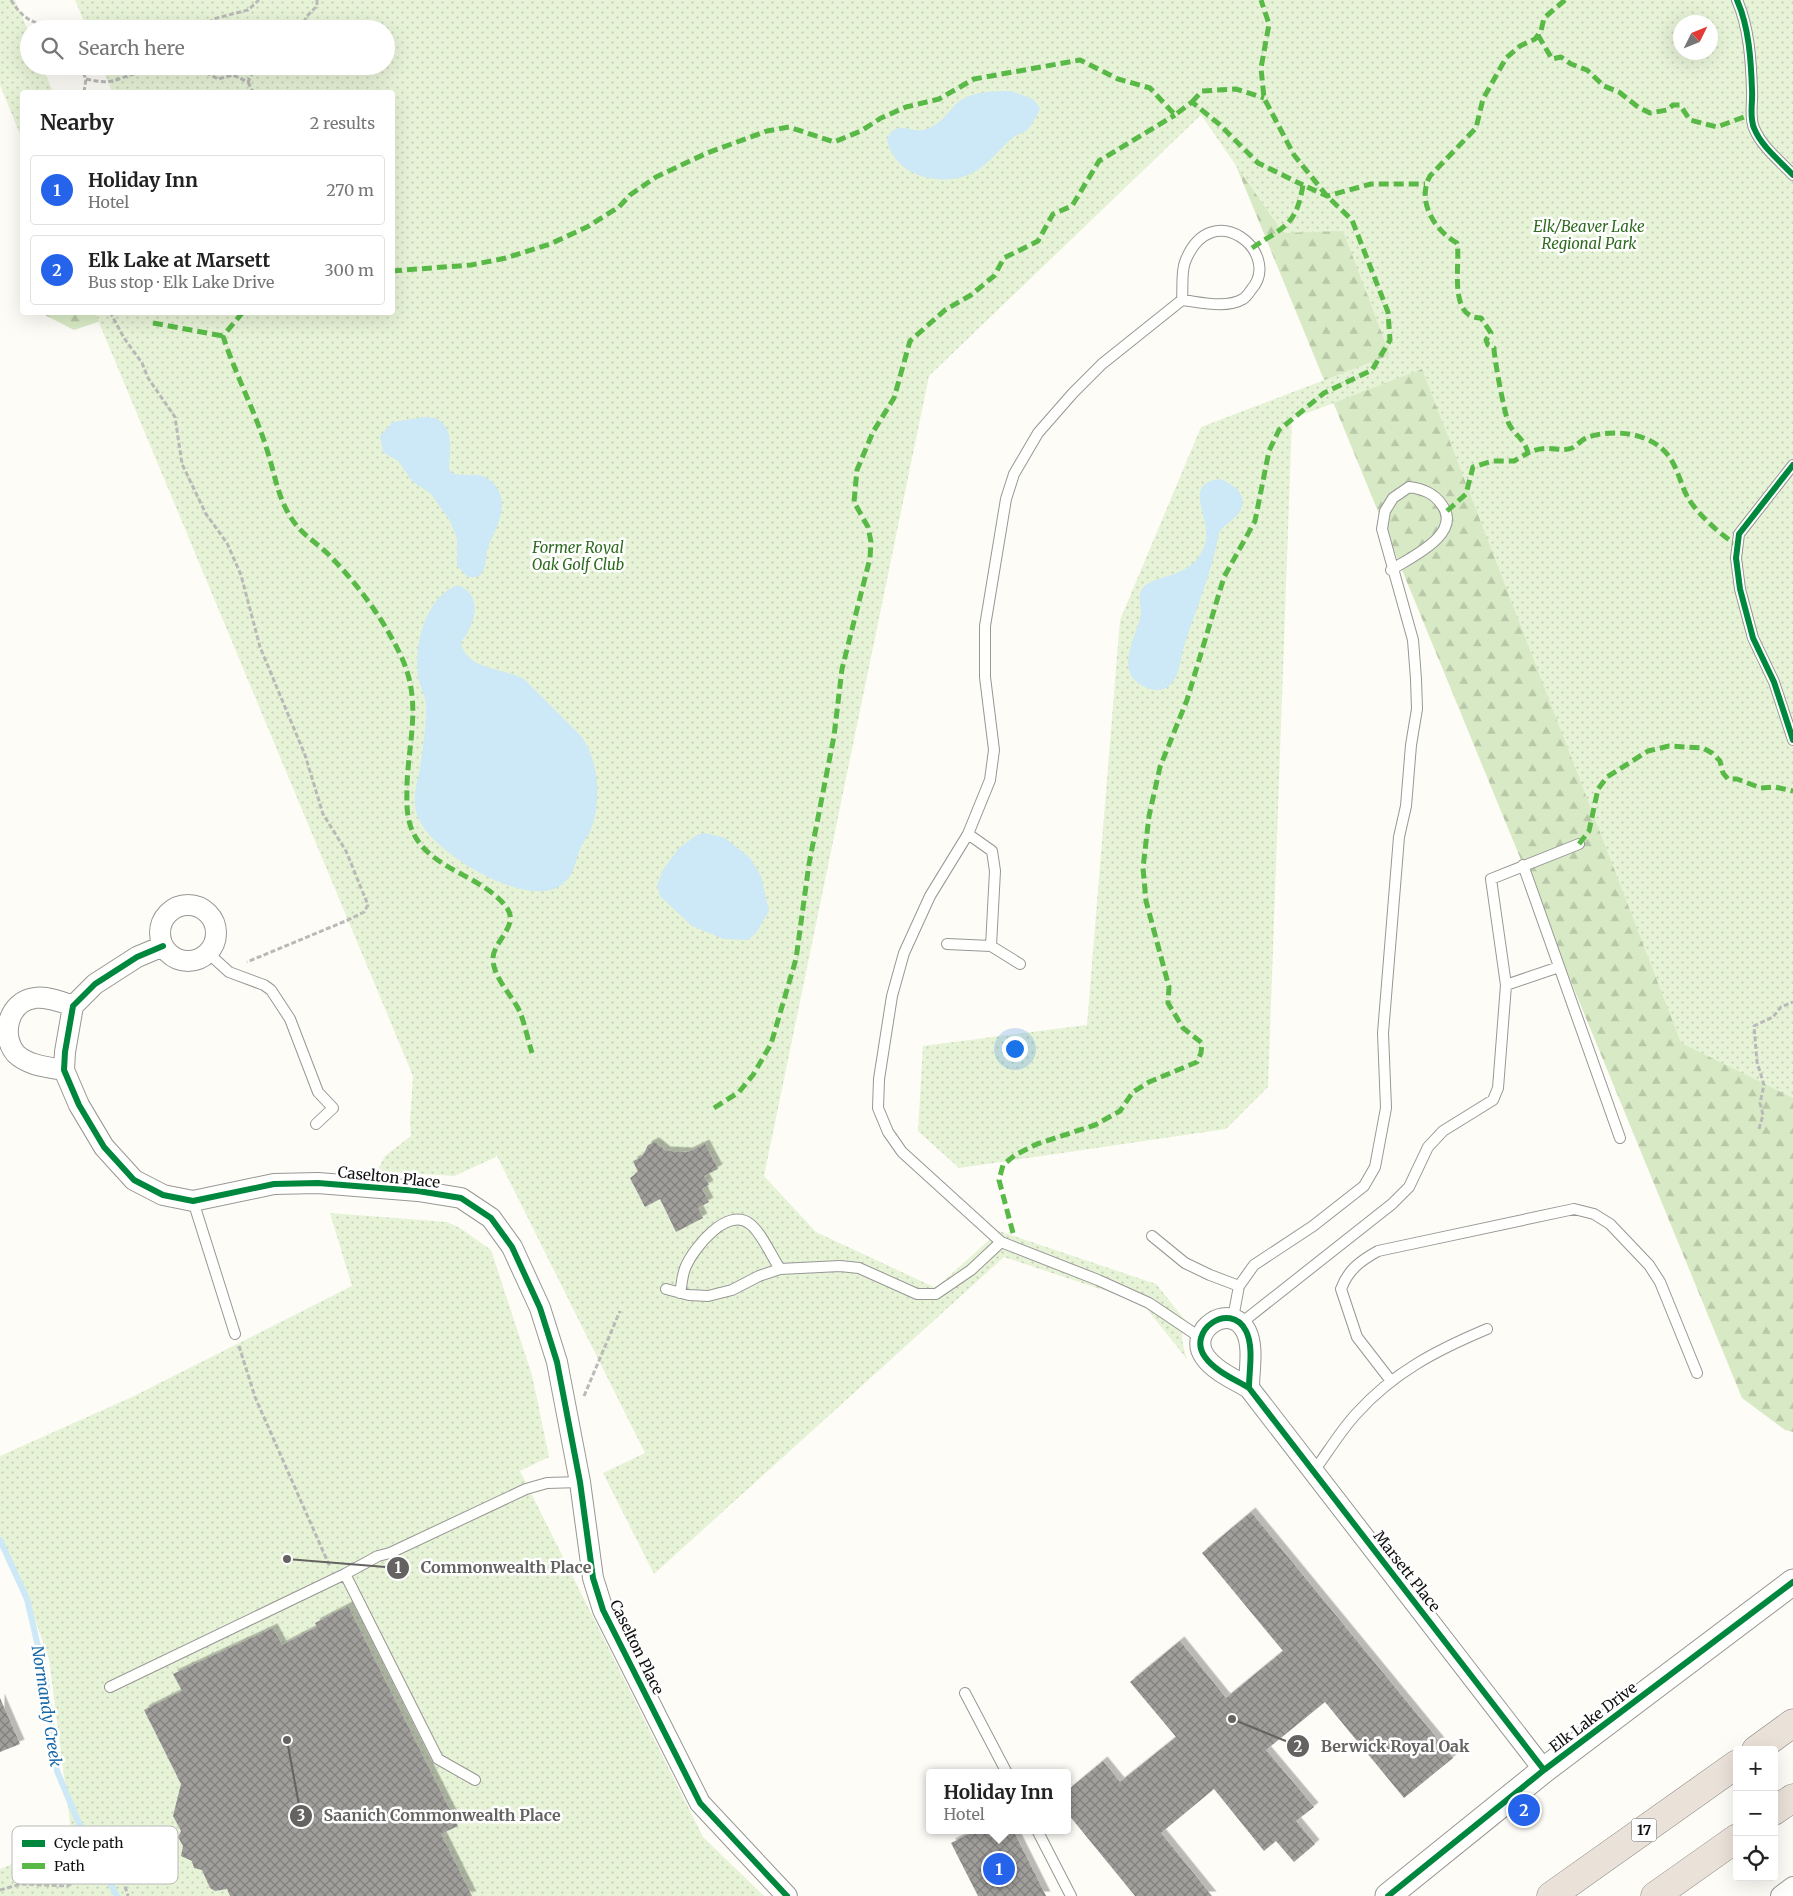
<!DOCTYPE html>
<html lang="en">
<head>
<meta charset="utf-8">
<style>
	body { margin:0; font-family:Merriweather,serif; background:#f2f2f2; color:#222 }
	.controls { position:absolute; right:15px; bottom:15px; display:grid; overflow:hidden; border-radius:5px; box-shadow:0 5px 20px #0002 }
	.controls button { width:45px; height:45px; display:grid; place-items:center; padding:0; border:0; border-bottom:1px solid #e0e0e0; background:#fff; color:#222; font:25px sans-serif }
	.compass { position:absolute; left:1673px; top:15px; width:45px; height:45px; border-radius:50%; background:#fff; box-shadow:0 5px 20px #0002; rotate:47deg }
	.you { position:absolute; left:1014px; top:1048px; width:18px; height:18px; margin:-12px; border:4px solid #fff; border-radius:50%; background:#1a73e8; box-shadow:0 0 0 8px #1a73e833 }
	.badge { display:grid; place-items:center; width:32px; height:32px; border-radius:50%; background:#2563eb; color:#fff; font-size:16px; font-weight:700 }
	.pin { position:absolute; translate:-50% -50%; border:2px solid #fff; box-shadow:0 1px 5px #0006 }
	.popup { position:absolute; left:926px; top:1769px; width:145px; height:65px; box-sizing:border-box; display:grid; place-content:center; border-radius:5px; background:#fff; filter:drop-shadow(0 1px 4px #0005); font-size:16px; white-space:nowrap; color:#767676 }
	.popup b { font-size:19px; color:#222 }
	.popup::after { content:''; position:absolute; left:50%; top:100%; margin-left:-10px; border:10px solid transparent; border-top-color:#fff }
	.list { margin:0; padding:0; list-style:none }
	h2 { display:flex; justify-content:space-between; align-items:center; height:65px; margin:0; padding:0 20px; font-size:21px }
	h2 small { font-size:16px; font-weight:400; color:#767676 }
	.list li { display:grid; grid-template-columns:32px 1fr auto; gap:15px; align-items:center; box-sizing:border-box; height:70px; margin:0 10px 10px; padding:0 10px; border:1px solid #e0e0e0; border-radius:5px }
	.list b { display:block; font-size:19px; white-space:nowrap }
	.list p { margin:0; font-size:16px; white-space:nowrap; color:#767676 }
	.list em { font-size:16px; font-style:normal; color:#767676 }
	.icon { flex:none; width:28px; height:28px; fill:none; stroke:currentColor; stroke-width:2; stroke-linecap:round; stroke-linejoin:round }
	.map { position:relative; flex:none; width:1793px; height:1896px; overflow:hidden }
	.search { position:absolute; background:#fff; box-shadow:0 5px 20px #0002; left:20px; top:20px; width:375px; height:55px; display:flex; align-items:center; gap:12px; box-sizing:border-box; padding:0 18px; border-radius:28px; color:#767676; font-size:19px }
	.panel { position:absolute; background:#fff; box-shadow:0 5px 20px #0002; left:20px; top:90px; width:375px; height:225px; border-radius:5px }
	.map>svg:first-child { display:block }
	.forest { fill:url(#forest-firs); fill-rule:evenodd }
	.park { fill:url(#park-dots); fill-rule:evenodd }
	.water { fill:#cde8f7 }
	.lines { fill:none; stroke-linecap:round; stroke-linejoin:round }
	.stream { stroke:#cde8f7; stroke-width:6 }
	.building { fill:url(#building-cross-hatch); filter:url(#shadow) }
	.service-casing { stroke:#979795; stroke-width:12 }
	.minor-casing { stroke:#979795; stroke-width:22 }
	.tertiary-casing { stroke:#979795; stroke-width:27 }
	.motorway-casing { stroke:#858482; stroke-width:29 }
	.path { stroke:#b9b9b8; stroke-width:3; stroke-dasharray:5 2.5; stroke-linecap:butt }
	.service { stroke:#fffffe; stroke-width:10 }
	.minor { stroke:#fffffe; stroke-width:20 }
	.tertiary { stroke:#fffffe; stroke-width:25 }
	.motorway { stroke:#eae1d8; stroke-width:28 }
	.quiet { stroke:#58b947; stroke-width:5; stroke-dasharray:10 5; stroke-linecap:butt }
	.cycleway-casing { stroke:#fff; stroke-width:9 }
	.cycleway { stroke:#00873e; stroke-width:6 }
	.labels { text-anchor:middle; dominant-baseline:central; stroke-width:5; stroke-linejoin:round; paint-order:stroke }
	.shield { fill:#fff; stroke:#585858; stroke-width:1 }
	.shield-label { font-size:14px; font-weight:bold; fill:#111 }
	.park-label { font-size:15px; font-style:italic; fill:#2f6b1f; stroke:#fff }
	.street-label { font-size:15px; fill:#111; stroke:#fff }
	.water-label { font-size:16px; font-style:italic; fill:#1768a6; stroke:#fff }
	.key { fill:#fff; stroke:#b8b8b8; stroke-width:1 }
	.key-label { font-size:14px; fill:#111 }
	.leader { fill:none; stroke:#646362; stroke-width:2 }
	.callout-dot { fill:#646362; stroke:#fff; stroke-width:2 }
	.mark-label { font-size:15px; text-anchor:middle; font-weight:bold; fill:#fff }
	.callout-label { font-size:16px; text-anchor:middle; font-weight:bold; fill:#646362; stroke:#fff; stroke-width:5; stroke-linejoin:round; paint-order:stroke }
</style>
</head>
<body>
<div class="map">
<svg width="1793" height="1896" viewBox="0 0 1793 1896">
	<defs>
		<pattern id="forest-firs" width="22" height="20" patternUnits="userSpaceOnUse" patternTransform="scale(1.25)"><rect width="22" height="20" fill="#d8eac5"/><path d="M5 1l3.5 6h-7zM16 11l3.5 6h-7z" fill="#b8c8a8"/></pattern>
		<pattern id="park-dots" width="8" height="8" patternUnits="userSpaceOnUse" patternTransform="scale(1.25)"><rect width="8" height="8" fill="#e7f3d7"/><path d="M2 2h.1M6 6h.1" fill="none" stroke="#c5cfb8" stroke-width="1.8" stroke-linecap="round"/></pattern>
		<pattern id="building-cross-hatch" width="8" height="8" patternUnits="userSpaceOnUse" patternTransform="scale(1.25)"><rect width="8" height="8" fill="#a19f9c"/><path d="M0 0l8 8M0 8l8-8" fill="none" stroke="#82807e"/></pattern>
		<filter id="shadow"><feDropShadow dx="4.5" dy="-4.5" stdDeviation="0" flood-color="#0004"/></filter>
	</defs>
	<rect width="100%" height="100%" fill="#fdfcf7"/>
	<!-- forest -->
	<path class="forest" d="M 1168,0 L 1793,0 L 1793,1432 L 1785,1430 L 1742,1398 ZM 1680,22 L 1710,22 L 1710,52 L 1680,52 Z
		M 41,313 L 124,313 L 74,330 Z"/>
	<!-- park -->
	<path class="park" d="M 0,0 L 15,0 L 29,33 L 29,66 L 42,66 L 53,92 L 22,92 L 22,139 L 0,85 Z
		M 75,0 L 1793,0 L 1793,1098 L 1681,1043 L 1422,369 L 1292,419 L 1268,1087 L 1226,1129 L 959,1168 L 918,1131 L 923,1046 L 1087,1025 L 1120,620 L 1201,427 L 1390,355 L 1343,231 L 1283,233 L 1201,115 L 929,376 L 764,1176 L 816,1232 L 936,1288 L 999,1231 L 1156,1284 L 1185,1320 C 1180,1335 1182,1344 1187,1359 L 1142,1303 L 1004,1257 L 654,1574 L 603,1473 L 645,1453 L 496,1154 L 496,1157 L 454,1176 L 377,1171 L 385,1156 L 411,1136 L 410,1122 L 413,1076 L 95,313 L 392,312 L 392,92 L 112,92 L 102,66 L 386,66 L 386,29 L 87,29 ZM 1680,22 L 1710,22 L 1710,52 L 1680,52 Z
		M 330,1213 L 447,1222 L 460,1228 L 491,1250 L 532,1375 L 549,1457 L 520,1471 L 703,1837 L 764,1896 L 0,1896 L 0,1869 L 72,1839 L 49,1659 L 21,1580 L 0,1537 L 0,1456 L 132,1397 L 352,1286 Z"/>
	<!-- water -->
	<path class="water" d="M 1011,91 L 1033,99 L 1040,108 C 1037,116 1032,125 1026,131 C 1023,133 1018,134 1015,136 C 999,148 988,167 968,175 C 938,187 893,175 887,139 C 898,117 911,135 927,129 C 940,124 947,114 956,104 C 970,91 994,91 1011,91 Z
		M 424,417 L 436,418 C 455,429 450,450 449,469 L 452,473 C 466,478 479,470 492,482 C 512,501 497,526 488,547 C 485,555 487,565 482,573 C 478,578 473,577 468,577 L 457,566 L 457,538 L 449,519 L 430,493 L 413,482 L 398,461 L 383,452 L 380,436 L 393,422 Z
		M 1220,479 C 1233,484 1249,495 1240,511 C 1235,520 1224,524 1219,533 C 1212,572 1196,609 1184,646 C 1180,659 1181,674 1170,685 C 1165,690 1157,691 1150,689 C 1112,676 1134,643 1140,618 C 1143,609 1137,600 1141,591 C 1151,572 1190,582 1204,547 C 1215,520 1179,484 1220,479 Z
		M 458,585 C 484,595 475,625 461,642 C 465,670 504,668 524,679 L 581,736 C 600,761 602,806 589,834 C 586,838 583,843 581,847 C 574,862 576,875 560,886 C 525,909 431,852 418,817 C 411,800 417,785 420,768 C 423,749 426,728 426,708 C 427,696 419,687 418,675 C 414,644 426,596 458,585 Z
		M 704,833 L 725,838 L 750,858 L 761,876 L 769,911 L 756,933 L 748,940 L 724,939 L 692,926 L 660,896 L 657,885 L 663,870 L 679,848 L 697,835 Z"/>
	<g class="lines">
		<!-- stream -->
		<path class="stream" d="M 0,1540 L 27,1599 L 46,1681 L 57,1771 L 77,1819 L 117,1896"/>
	</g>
	<!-- building -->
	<path class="building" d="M 655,1142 L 666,1151 L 688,1152 L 705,1144 L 718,1169 L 704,1176 L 709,1185 L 702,1189 L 709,1202 L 698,1208 L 703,1218 L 676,1232 L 660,1199 L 645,1207 L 630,1178 L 638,1172 L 633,1161 L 642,1157 L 648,1145 Z
		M 1251,1512 L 1453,1758 L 1404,1798 L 1325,1702 L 1266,1750 L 1314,1807 L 1296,1821 L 1315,1844 L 1294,1862 L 1276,1841 L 1264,1851 L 1214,1789 L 1161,1833 L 1212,1896 L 1135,1896 L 1068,1814 L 1068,1790 L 1103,1761 L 1120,1782 L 1176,1737 L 1130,1682 L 1180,1641 L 1226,1698 L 1283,1651 L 1202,1553 Z
		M 348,1606 L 458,1826 L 441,1834 L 472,1896 L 230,1896 L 227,1889 L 215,1891 L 210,1888 L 202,1870 L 194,1868 L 192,1861 L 181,1856 L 183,1846 L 178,1837 L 181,1831 L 173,1816 L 181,1784 L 144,1710 L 182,1691 L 173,1674 L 273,1628 L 282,1645 L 317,1627 L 315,1623 Z
		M 0,1698 L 20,1744 L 0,1752 Z
		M 977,1830 L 1013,1830 L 1046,1896 L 978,1896 L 951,1843 Z"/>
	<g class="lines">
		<!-- service casing -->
		<g class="service-casing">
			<path id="service" d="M 1737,0 C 1749,27 1751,60 1752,90 C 1753,102 1749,116 1754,128 C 1761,146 1780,161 1793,175
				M 1182,300 C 1183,289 1181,272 1185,262 C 1211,194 1284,253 1251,290 C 1249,293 1246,297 1243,299 C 1226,309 1200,302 1182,300 L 1102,364 L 1073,393 L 1038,433 L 1014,474 L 1006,499 L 985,626 L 985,677 L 994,750 L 990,780 L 968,834 L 930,896 L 904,953 L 892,996 L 879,1079 L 878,1108 L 888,1132 L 902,1152 L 1001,1242 L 1098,1280 L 1149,1303 L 1201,1338
				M 1793,465 L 1739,534 L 1736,558 L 1740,589 L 1753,638 L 1774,682 L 1793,740
				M 968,834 L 992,851 L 995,871 L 991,946 L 1020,964
				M 1523,865 L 1620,1138
				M 947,944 L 991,946
				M 208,953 L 229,972 L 264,985 L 271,990 L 290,1019 L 318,1092 L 333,1108 L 316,1124
				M 1506,985 L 1559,967
				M 193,1201 L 235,1334
				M 1152,1236 L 1185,1263 L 1210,1275 L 1239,1286
				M 666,1289 L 689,1295 L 708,1296 L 732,1290 L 759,1276 L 780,1269 L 840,1266 L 859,1268 L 917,1294 L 936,1294 L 971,1270 L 1001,1242
				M 680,1293 C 682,1284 682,1274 686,1266 C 694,1248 727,1206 750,1224 C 761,1232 772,1257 780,1269
				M 1233,1318 L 1239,1286 L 1254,1265 L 1313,1226 L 1364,1186 L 1375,1167 L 1386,1108 L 1383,1033 L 1399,837 L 1406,806 L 1411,745 L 1417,709 L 1416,679 L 1413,640 L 1382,529 L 1385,511 L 1393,498 L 1409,487 C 1423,489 1434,493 1442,505 C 1463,534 1411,557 1391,570
				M 1240,1324 L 1392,1204 L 1409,1187 L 1428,1147 L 1443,1131 L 1493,1100 L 1498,1088 L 1506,985 L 1491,879 L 1579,844
				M 1391,1381 L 1357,1337 L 1341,1289 C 1348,1270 1360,1261 1378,1251 L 1574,1209 L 1594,1214 L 1610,1224 L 1649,1265 L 1660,1282 L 1697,1373
				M 1314,1471 C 1328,1452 1341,1430 1357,1413 C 1394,1372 1437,1350 1487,1329
				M 345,1574 L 438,1759 L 475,1780
				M 110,1687 L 345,1574 L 378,1556 L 390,1553 L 526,1489 L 547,1483 L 580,1482
				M 965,1693 L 1007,1773
				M 1037,1830 L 1071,1896"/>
		</g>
		<!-- minor casing -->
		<g class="minor-casing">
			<path id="minor" d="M160 933a28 28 0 1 1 56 0a28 28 0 1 1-56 0Z
				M 163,946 L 137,957 L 95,984 L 73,1006 L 65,1052 L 64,1070 L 79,1105 L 104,1147 L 134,1180 L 163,1195 L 193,1201 L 274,1184 L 318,1183 L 418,1191 L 461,1198 L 491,1218 L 512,1247 L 540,1308 L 557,1362 L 580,1482 L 593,1578 L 603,1610 L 700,1803 L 787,1896
				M 64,1070 C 48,1067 29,1066 16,1054 C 0,1036 8,1001 35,998 C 47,996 62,1002 73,1006
				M 1249,1388 C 1249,1370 1254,1347 1246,1331 C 1230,1300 1186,1331 1205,1357 C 1215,1371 1234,1379 1249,1388 L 1544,1770
				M 1781,1896 L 1793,1887"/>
		</g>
		<!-- tertiary casing -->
		<g class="tertiary-casing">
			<path id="tertiary" d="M 1388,1896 L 1544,1770 L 1793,1582"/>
		</g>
		<!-- motorway casing -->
		<g class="motorway-casing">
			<path id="motorway" d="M 1756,1750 L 1793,1723
				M 1774,1811 L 1793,1798
				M 1551,1896 L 1737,1764
				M 1655,1896 L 1737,1838"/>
		</g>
		<!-- path -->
		<path class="path" d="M 11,0 C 24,21 34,23 57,29
			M 204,29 L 213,19 L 248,10 L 259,0
			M 300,29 L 307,16 L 317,6 L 317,0
			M 80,66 L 86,79 L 84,92
			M 169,66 L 205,72 L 218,79 L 233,75 L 248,82 L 252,74 L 251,66
			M 86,79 C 112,85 113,80 137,73 C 146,70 155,70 164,66
			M 248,82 L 253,92
			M 110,312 L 124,338 L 142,363 L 148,378 L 175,417 L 182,464 L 206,514 L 227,543 L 241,575 L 260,647 L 305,755 L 323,814 L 346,851 L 368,905 L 364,912 L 348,920 L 247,962
			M 1759,1129 L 1763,1115 L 1760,1103 L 1764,1085 L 1757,1062 L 1754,1026 L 1773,1017 L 1781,1007 L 1793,1002
			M 239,1346 L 255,1397 L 330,1567
			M 584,1396 L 620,1311
			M 0,1890 L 21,1884 L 67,1886 L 106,1866 L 112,1866 L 122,1877 L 128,1896"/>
		<!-- service -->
		<use href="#service" class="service"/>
		<!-- minor -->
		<use href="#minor" class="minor"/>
		<!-- tertiary -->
		<use href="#tertiary" class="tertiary"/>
		<!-- motorway -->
		<use href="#motorway" class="motorway"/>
		<!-- quiet -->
		<path class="quiet" d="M 1565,0 L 1544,18 L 1541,31 L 1535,39 L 1520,46 L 1506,58 L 1483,99 L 1476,128 L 1430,176 C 1416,201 1435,231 1457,243 C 1461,263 1447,318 1481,318 L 1491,333 L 1486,340 L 1488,345 L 1494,348 C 1494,358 1505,417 1509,424 C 1516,437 1524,438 1528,453 C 1547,443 1560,453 1572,448 C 1578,445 1582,439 1588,437 C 1616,428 1658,433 1673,463 C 1679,474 1682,487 1688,498 C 1696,512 1723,538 1738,545
			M 1538,35 L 1552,59 L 1561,57 L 1571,64 L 1587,70 L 1604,86 L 1619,92 L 1638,107 L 1650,113 L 1667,110 L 1673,105 L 1680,105 L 1690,120 L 1717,127 L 1752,114
			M 1192,102 L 1202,91 L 1236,89 L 1264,98
			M 1252,248 C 1285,226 1296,226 1303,185 L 1327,196 L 1371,184 L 1425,184
			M 392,271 L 471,265 L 506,258 L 550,244 L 587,227 L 619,207 L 630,195 L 656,177 L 707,153 L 767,131 L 789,127 L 834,142 L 861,131 L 881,118 L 906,107 L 939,99 L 974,79 L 1080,60 L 1118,79 L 1150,88 L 1175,115 L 1192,102 L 1219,124 L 1258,163 L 1303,185
			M 243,312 L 223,336 C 236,376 256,413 268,453 C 276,479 279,504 297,526 C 307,538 321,546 331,557 C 359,586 384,620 401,656 C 422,701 409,738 407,784 C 407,796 406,809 409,821 C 421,870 481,872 507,908 C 520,927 491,942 493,961 C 495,980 512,995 520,1012 C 525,1025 528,1040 532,1053
			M 153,323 L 223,336
			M 1447,511 L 1466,494 L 1473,467 L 1493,461 L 1514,461 L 1528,453
			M 1579,844 L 1589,831 L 1598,789 L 1607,777 L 1648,751 L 1669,746 L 1703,748 L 1712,753 L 1720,761 L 1723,773 L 1728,779 L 1737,779 L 1761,788 L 1775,787 L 1793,791
			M 714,1108 L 739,1092 L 753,1075 L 771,1044 L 796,959 L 809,864 L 834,736 L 842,669 L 870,558 L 871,542 L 868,527 L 854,502 L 857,470 L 873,432 L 894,398 L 910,341 L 945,310 L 971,295 L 994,276 L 1004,258 L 1038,241 L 1053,214 L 1072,206 L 1099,161 L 1175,115
			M 1013,1233 L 999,1180 L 1003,1165 L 1015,1155 L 1037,1144 L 1095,1125 L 1120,1111 L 1133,1092 L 1149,1082 L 1197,1062 L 1201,1053 L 1202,1043 L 1183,1028 L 1168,1003 L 1169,987 L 1146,901 L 1143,868 L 1149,816 L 1160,767 L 1187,700 L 1224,577 L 1255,521 L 1269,451 L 1279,430 L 1324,393 L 1372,370 L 1390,340 L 1388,312 L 1352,220 L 1327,196 L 1294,155 L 1264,98 L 1261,68 L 1269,24 L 1261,0"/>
		<!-- cycleway casing -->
		<g class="cycleway-casing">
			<path id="cycleway" d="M 1737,0 C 1749,27 1751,60 1752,90 C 1753,102 1749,116 1754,128 C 1761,146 1780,161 1793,175
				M 1793,465 L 1739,534 L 1736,558 L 1740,589 L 1753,638 L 1774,682 L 1793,740
				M 163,946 L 137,957 L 95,984 L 73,1006 L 65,1052 L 64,1070 L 79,1105 L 104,1147 L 134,1180 L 163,1195 L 193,1201 L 274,1184 L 318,1183 L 418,1191 L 461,1198 L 491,1218 L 512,1247 L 540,1308 L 557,1362 L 580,1482 L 593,1578 L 603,1610 L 700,1803 L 787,1896
				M 1249,1388 C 1249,1370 1254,1347 1246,1331 C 1230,1300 1186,1331 1205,1357 C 1215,1371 1234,1379 1249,1388 L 1544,1770
				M 1388,1896 L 1544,1770 L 1793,1582"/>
		</g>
		<!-- cycleway -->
		<use href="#cycleway" class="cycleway"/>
	</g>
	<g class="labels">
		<!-- shield labels -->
		<rect class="shield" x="1631.5" y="1818.5" width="25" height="23" rx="4"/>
		<g class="shield-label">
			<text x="1644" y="1830">17</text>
		</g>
		<!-- park labels -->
		<g class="park-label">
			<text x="1589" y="226">Elk/Beaver Lake<tspan x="1589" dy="17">Regional Park</tspan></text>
			<text x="578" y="547">Former Royal<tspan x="578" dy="17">Oak Golf Club</tspan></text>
		</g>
		<!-- street labels -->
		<g class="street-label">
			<text transform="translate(389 1177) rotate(6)">Caselton Place</text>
			<text transform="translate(1407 1571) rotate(52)">Marsett Place</text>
			<text transform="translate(637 1647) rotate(64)">Caselton Place</text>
			<text transform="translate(1593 1717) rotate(-37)">Elk Lake Drive</text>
		</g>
		<!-- water labels -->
		<g class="water-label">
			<text transform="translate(47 1706) rotate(81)">Normandy Creek</text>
		</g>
	</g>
	<!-- legend -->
	<rect x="12" y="1826" width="166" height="58" rx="8" class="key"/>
	<rect x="22" y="1840" width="23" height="7" fill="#00873e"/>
	<rect x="22" y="1863" width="23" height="6" fill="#58b947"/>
	<g class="key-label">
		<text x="54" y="1848">Cycle path</text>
		<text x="54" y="1871">Path</text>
	</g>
	<!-- callouts -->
	<path class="leader" d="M287 1559L398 1568M1232 1719L1298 1746M287 1740L301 1816"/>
	<g class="callout-dot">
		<circle cx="287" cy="1559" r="5"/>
		<circle cx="1232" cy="1719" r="5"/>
		<circle cx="287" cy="1740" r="5"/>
		<circle cx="398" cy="1568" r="12"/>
		<circle cx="1298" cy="1746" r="12"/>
		<circle cx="301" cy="1816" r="12"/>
	</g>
	<g class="mark-label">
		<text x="398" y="1573">1</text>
		<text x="1298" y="1752">2</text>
		<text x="301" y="1821">3</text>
	</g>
	<g class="callout-label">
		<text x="506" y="1573">Commonwealth Place</text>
		<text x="1395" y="1752">Berwick Royal Oak</text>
		<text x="442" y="1821">Saanich Commonwealth Place</text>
	</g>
</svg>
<div class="controls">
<button>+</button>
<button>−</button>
<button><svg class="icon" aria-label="locate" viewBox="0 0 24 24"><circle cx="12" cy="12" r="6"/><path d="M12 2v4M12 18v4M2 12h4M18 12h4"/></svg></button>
</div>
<svg class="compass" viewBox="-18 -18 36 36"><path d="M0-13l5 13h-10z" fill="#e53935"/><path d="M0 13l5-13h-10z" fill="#767676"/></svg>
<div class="you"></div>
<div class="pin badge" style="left:999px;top:1869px">1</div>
<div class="popup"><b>Holiday Inn</b>Hotel</div>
<div class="pin badge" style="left:1524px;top:1810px">2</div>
<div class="search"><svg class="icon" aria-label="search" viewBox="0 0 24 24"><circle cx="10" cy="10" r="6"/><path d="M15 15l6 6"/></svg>Search here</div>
<section class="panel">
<h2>Nearby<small>2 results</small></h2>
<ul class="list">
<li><span class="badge">1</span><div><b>Holiday Inn</b><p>Hotel</p></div><em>270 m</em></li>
<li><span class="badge">2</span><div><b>Elk Lake at Marsett</b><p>Bus stop · Elk Lake Drive</p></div><em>300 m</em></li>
</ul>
</section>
</div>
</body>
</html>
